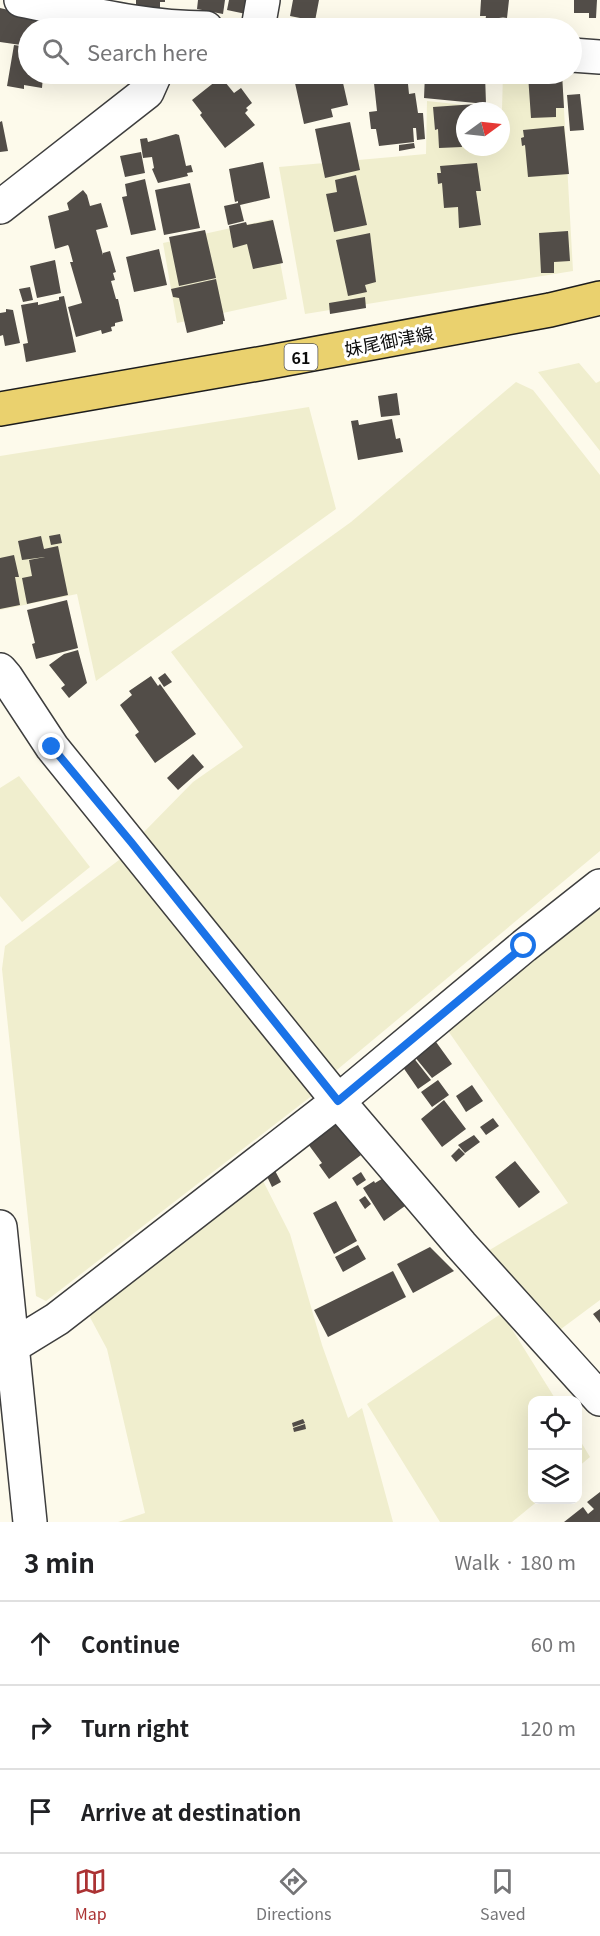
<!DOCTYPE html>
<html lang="en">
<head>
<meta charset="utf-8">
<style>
	body { margin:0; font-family:Georgia,"Noto Sans JP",serif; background:#f6f6f6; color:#202124 }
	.controls { position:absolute; right:18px; bottom:18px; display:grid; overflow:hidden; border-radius:12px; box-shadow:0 6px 24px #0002 }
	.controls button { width:54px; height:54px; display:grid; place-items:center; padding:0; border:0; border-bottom:2px solid #e0e0e0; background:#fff; color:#202124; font:30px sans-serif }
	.compass { position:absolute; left:456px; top:102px; width:54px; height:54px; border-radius:50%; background:#fff; box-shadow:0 6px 24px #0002; rotate:75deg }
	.stop { position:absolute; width:18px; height:18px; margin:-14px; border:4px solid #1a73e8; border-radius:50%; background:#fff }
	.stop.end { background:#1a73e8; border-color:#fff; box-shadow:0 2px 6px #0008 }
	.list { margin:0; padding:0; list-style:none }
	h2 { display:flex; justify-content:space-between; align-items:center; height:78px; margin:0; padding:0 24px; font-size:26px }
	h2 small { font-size:20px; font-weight:400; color:#757577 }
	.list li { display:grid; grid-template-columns:39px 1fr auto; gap:18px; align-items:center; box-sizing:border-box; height:84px; padding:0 24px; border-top:2px solid #e0e0e0 }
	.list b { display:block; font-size:22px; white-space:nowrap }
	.list em { font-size:20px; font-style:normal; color:#757577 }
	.icon { flex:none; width:33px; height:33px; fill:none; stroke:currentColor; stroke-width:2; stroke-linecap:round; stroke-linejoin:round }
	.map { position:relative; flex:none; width:600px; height:1522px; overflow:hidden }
	.search { position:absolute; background:#fff; box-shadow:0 6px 24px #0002; left:18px; right:18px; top:18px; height:66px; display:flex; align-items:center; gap:15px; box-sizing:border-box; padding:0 21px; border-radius:33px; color:#757577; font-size:22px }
	.sheet { height:330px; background:#fff }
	nav { display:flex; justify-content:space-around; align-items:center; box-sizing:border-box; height:84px; border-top:2px solid #e0e0e0; background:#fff; font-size:16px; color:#757577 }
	nav a { display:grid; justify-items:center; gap:3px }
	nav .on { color:#ab3233 }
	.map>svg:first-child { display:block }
	.farmland { fill:#f0eece; fill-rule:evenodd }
	.building { fill:#524d48 }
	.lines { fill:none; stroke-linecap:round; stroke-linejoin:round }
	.minor-casing { stroke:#3e3e3e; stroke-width:36 }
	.major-casing { stroke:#1c1c1c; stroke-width:36 }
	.minor { stroke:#fff; stroke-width:33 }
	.major { stroke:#ead16e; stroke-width:33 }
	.route { stroke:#1a73e8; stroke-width:8 }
	.labels { text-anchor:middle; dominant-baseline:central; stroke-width:6; stroke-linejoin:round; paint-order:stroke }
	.shield { fill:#fff; stroke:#545454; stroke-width:1.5 }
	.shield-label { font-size:16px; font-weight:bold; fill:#0b0b0b }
	.street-label { font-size:18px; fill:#0b0b0b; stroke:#fff }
</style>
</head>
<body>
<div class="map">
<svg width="600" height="1522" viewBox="0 0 600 1522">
	<rect width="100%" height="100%" fill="#fdfaeb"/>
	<!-- farmland -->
	<path class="farmland" d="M 503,74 L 562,74 L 573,271 L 305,314 L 279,167 L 426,154 L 427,101 L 502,109 ZM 465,111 L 501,111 L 501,147 L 465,147 Z
		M 272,219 L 287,299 L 177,323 L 163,243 Z
		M 579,363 L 596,383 L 600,381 L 600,451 L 538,372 Z
		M 516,382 L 533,390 L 600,475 L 600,851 L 332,1074 L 141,835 L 193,782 L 243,747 L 171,652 L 351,522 Z
		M 309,407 L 336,509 L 96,681 L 77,594 L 0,610 L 0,456 Z
		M 19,776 L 90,867 L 22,922 L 0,896 L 0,788 Z
		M 127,854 L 318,1091 L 46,1301 L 36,1296 L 2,969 L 5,946 Z
		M 600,899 L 600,1300 L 561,1329 L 488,1251 L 568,1203 L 444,1025 Z
		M 258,1171 L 290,1234 L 322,1345 L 348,1418 L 362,1408 L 393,1522 L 118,1522 L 145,1513 L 107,1349 L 85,1308 Z
		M 502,1313 L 556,1400 L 532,1400 L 532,1500 L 539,1500 L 512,1522 L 440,1522 L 367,1404 Z
		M 578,1437 L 590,1457 L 578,1467 Z"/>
	<!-- building -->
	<path class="building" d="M 136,0 L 165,0 L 165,2 L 160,2 L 160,9 L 136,7 Z
		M 198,0 L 225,0 L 223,14 L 197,9 Z
		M 229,0 L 250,0 L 246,14 L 227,10 Z
		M 293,0 L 319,0 L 315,21 L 290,16 Z
		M 481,0 L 509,0 L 507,18 L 499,17 L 507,19 L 505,28 L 484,28 L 486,16 L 480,16 Z
		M 574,0 L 597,0 L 596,18 L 589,18 L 589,13 L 574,13 Z
		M 0,8 L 51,20 L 50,28 L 28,28 L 28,46 L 0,42 Z
		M 55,20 L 79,28 L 54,28 Z
		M 14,45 L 28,47 L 28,74 L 45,74 L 43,76 L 42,88 L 24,85 L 24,89 L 7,86 Z
		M 56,74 L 99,74 L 99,75 L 88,80 L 88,77 L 56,76 Z
		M 293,74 L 341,74 L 348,105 L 331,109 L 333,117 L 304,124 Z
		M 373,74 L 390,74 L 390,76 L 407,74 L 409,94 L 415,93 L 418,113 L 423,113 L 425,139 L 417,140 L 416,128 L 413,128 L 414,142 L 379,146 L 376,129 L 371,129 L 369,112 L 377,111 Z
		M 410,74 L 420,74 L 420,78 L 410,79 Z
		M 425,74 L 485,74 L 486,104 L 424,98 Z
		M 537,74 L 562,74 L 564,108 L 556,108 L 556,117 L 531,118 L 528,75 Z
		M 221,77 L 234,93 L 241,88 L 252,103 L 246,108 L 248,110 L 245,113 L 255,125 L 225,148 L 200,115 L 202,113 L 192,100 Z
		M 580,94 L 584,130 L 570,131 L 567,95 Z
		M 476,104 L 477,111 L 465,111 L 465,139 L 461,139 L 462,147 L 439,148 L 438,129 L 435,130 L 433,107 Z
		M 2,121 L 8,151 L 0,152 L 0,122 Z
		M 350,122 L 360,170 L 325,178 L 315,129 Z
		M 564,126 L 569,174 L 528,177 L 525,145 L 522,146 L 521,138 L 524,137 L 523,130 Z
		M 176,134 L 179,135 L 186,166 L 191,165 L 193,172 L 187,173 L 188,176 L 158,183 L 152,169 L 154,168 L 152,157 L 143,158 L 140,139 L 147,138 L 148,142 Z
		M 414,143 L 415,148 L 399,151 L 399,145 Z
		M 141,152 L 145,173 L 125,177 L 120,156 Z
		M 263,162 L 270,198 L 240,205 L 244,221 L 228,225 L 224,206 L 238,203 L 238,201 L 235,202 L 229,169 Z
		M 477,163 L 481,191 L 476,191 L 481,225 L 459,228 L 458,207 L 444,208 L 442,183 L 438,184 L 437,173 L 441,173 L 440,166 Z
		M 356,175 L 367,225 L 334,232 L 326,194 L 337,192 L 335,180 Z
		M 145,179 L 156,230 L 131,235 L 122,197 L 127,196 L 125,184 Z
		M 190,183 L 200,228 L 164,235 L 155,190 Z
		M 83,190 L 87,195 L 90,206 L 101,203 L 108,227 L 96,230 L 103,255 L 103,253 L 110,251 L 116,272 L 113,273 L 115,280 L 111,281 L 116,299 L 118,299 L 123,321 L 115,323 L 115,326 L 111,327 L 112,331 L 102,334 L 101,330 L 76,337 L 68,307 L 82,303 L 70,262 L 73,262 L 69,247 L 68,245 L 55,249 L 48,216 L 69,210 L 67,203 Z
		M 273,220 L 283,263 L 253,269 L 247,244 L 233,248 L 229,226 L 246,222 L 247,225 Z
		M 205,230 L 216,278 L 179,286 L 169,237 Z
		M 568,231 L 570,261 L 554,262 L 554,273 L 541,273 L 539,233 Z
		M 370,233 L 376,282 L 365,285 L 367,292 L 348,296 L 336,240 Z
		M 159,249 L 167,285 L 134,292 L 126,257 Z
		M 55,260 L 61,293 L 37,298 L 30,266 Z
		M 216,279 L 225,321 L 223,321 L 223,324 L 187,333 L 179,298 L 173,297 L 171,289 Z
		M 30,287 L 33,300 L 23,302 L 19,289 Z
		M 64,296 L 76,352 L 26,362 L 23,344 L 28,343 L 21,305 L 38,302 L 38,305 L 59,300 L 59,297 Z
		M 365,297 L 366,308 L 330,314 L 329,303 Z
		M 6,309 L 13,310 L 20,343 L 5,346 L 3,335 L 0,336 L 0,313 L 6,312 Z
		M 397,393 L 400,415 L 381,417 L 378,396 Z
		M 392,419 L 396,439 L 400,438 L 403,452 L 358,460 L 351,421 L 358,420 L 359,425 Z
		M 60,534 L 62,543 L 51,545 L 49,536 Z
		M 41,536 L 44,549 L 58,546 L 68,595 L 27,604 L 22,578 L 32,576 L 29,560 L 45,557 L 22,560 L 18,541 Z
		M 14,555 L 19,577 L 15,577 L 20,605 L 0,609 L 0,558 Z
		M 67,600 L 78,648 L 36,659 L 32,644 L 35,643 L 27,610 Z
		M 78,650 L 87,683 L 69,698 L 61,688 L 65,685 L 49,665 L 64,654 Z
		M 165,673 L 172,682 L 164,687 L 158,678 Z
		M 151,676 L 158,686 L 160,684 L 196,734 L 155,763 L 135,735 L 139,732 L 120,705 L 132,695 L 129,691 Z
		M 193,754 L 204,767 L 178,790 L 167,778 Z
		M 431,1035 L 452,1064 L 432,1078 L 410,1051 Z
		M 409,1052 L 431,1080 L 418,1089 L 398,1060 Z
		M 438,1080 L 449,1095 L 432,1107 L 421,1092 Z
		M 472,1085 L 483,1101 L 466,1112 L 456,1096 Z
		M 444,1100 L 466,1129 L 442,1147 L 421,1119 Z
		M 493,1118 L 499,1126 L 486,1135 L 480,1127 Z
		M 336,1122 L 361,1155 L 329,1179 L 319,1165 L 322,1163 L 308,1144 Z
		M 474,1135 L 480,1142 L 465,1153 L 458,1145 Z
		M 459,1148 L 465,1154 L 456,1162 L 451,1156 Z
		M 515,1161 L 540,1192 L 519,1208 L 495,1177 Z
		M 272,1165 L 281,1182 L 272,1187 L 264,1170 Z
		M 361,1172 L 366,1180 L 357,1186 L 352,1178 Z
		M 385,1177 L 405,1206 L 384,1221 L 363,1188 L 374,1181 L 375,1183 Z
		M 365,1196 L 371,1204 L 365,1209 L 359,1200 Z
		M 336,1201 L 357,1241 L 334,1254 L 313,1213 Z
		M 358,1245 L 366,1259 L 343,1272 L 335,1257 Z
		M 430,1247 L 454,1271 L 413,1293 L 397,1264 Z
		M 393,1271 L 406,1297 L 328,1337 L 314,1310 Z
		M 600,1309 L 600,1323 L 593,1314 Z
		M 303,1419 L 305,1423 L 293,1427 L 292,1423 Z
		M 305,1424 L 306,1429 L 294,1432 L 293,1428 Z
		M 600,1492 L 600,1522 L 564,1522 L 583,1507 L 588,1514 L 594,1509 L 587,1502 Z"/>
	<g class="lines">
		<!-- minor casing -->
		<g class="minor-casing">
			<path id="minor" d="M 21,0 C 82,12 143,28 206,28
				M 258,28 L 263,0
				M 572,55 L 600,57
				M 0,207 L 147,92 L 155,74
				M 0,670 L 6,677 L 52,747 L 338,1101 L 461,1245 L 600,1399
				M 0,1227 L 30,1522
				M 0,1361 L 13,1346 L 57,1319 L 338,1101 L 524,946 L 600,886"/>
		</g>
		<!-- major casing -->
		<g class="major-casing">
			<path id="major" d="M 0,409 L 275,361 L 550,310 L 600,298"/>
		</g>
		<!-- minor -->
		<use href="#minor" class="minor"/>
		<!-- major -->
		<use href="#major" class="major"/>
	</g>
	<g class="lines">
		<!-- route -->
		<path class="route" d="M 52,747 L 131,842 L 338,1101 L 524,946"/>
	</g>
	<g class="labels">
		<!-- shield labels -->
		<rect class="shield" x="284.5" y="344" width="33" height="26" rx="4.5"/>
		<g class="shield-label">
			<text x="301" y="357">61</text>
		</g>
		<!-- street labels -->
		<g class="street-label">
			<text transform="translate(389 340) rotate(-11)">妹尾御津線</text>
		</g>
	</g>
</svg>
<div class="controls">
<button><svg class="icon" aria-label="locate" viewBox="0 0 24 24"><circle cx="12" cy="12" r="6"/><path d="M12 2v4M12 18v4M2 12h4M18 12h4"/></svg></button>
<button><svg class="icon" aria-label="layers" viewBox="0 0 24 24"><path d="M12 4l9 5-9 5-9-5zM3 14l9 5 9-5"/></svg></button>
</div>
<svg class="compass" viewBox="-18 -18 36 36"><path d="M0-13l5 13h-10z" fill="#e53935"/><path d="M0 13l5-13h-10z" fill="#757577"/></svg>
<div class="stop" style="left:524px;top:946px"></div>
<div class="stop end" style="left:52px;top:747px"></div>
<div class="search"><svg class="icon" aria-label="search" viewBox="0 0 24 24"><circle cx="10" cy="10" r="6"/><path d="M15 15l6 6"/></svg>Search here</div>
</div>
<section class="sheet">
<h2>3 min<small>Walk · 180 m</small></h2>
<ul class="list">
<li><svg class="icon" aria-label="ahead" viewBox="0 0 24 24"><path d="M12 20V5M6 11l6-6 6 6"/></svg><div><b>Continue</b></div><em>60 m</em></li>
<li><svg class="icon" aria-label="right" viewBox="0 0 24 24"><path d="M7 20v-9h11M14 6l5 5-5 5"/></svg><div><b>Turn right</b></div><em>120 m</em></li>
<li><svg class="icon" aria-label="arrive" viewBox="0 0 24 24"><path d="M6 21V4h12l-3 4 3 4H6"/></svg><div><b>Arrive at destination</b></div></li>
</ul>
</section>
<nav>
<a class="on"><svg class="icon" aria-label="map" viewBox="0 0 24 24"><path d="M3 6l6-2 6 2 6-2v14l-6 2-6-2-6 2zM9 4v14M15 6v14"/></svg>Map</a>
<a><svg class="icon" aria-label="directions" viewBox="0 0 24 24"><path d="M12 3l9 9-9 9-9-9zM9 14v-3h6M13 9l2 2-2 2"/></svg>Directions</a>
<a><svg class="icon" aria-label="saved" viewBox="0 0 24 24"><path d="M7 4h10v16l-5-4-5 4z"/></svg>Saved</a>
</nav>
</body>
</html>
